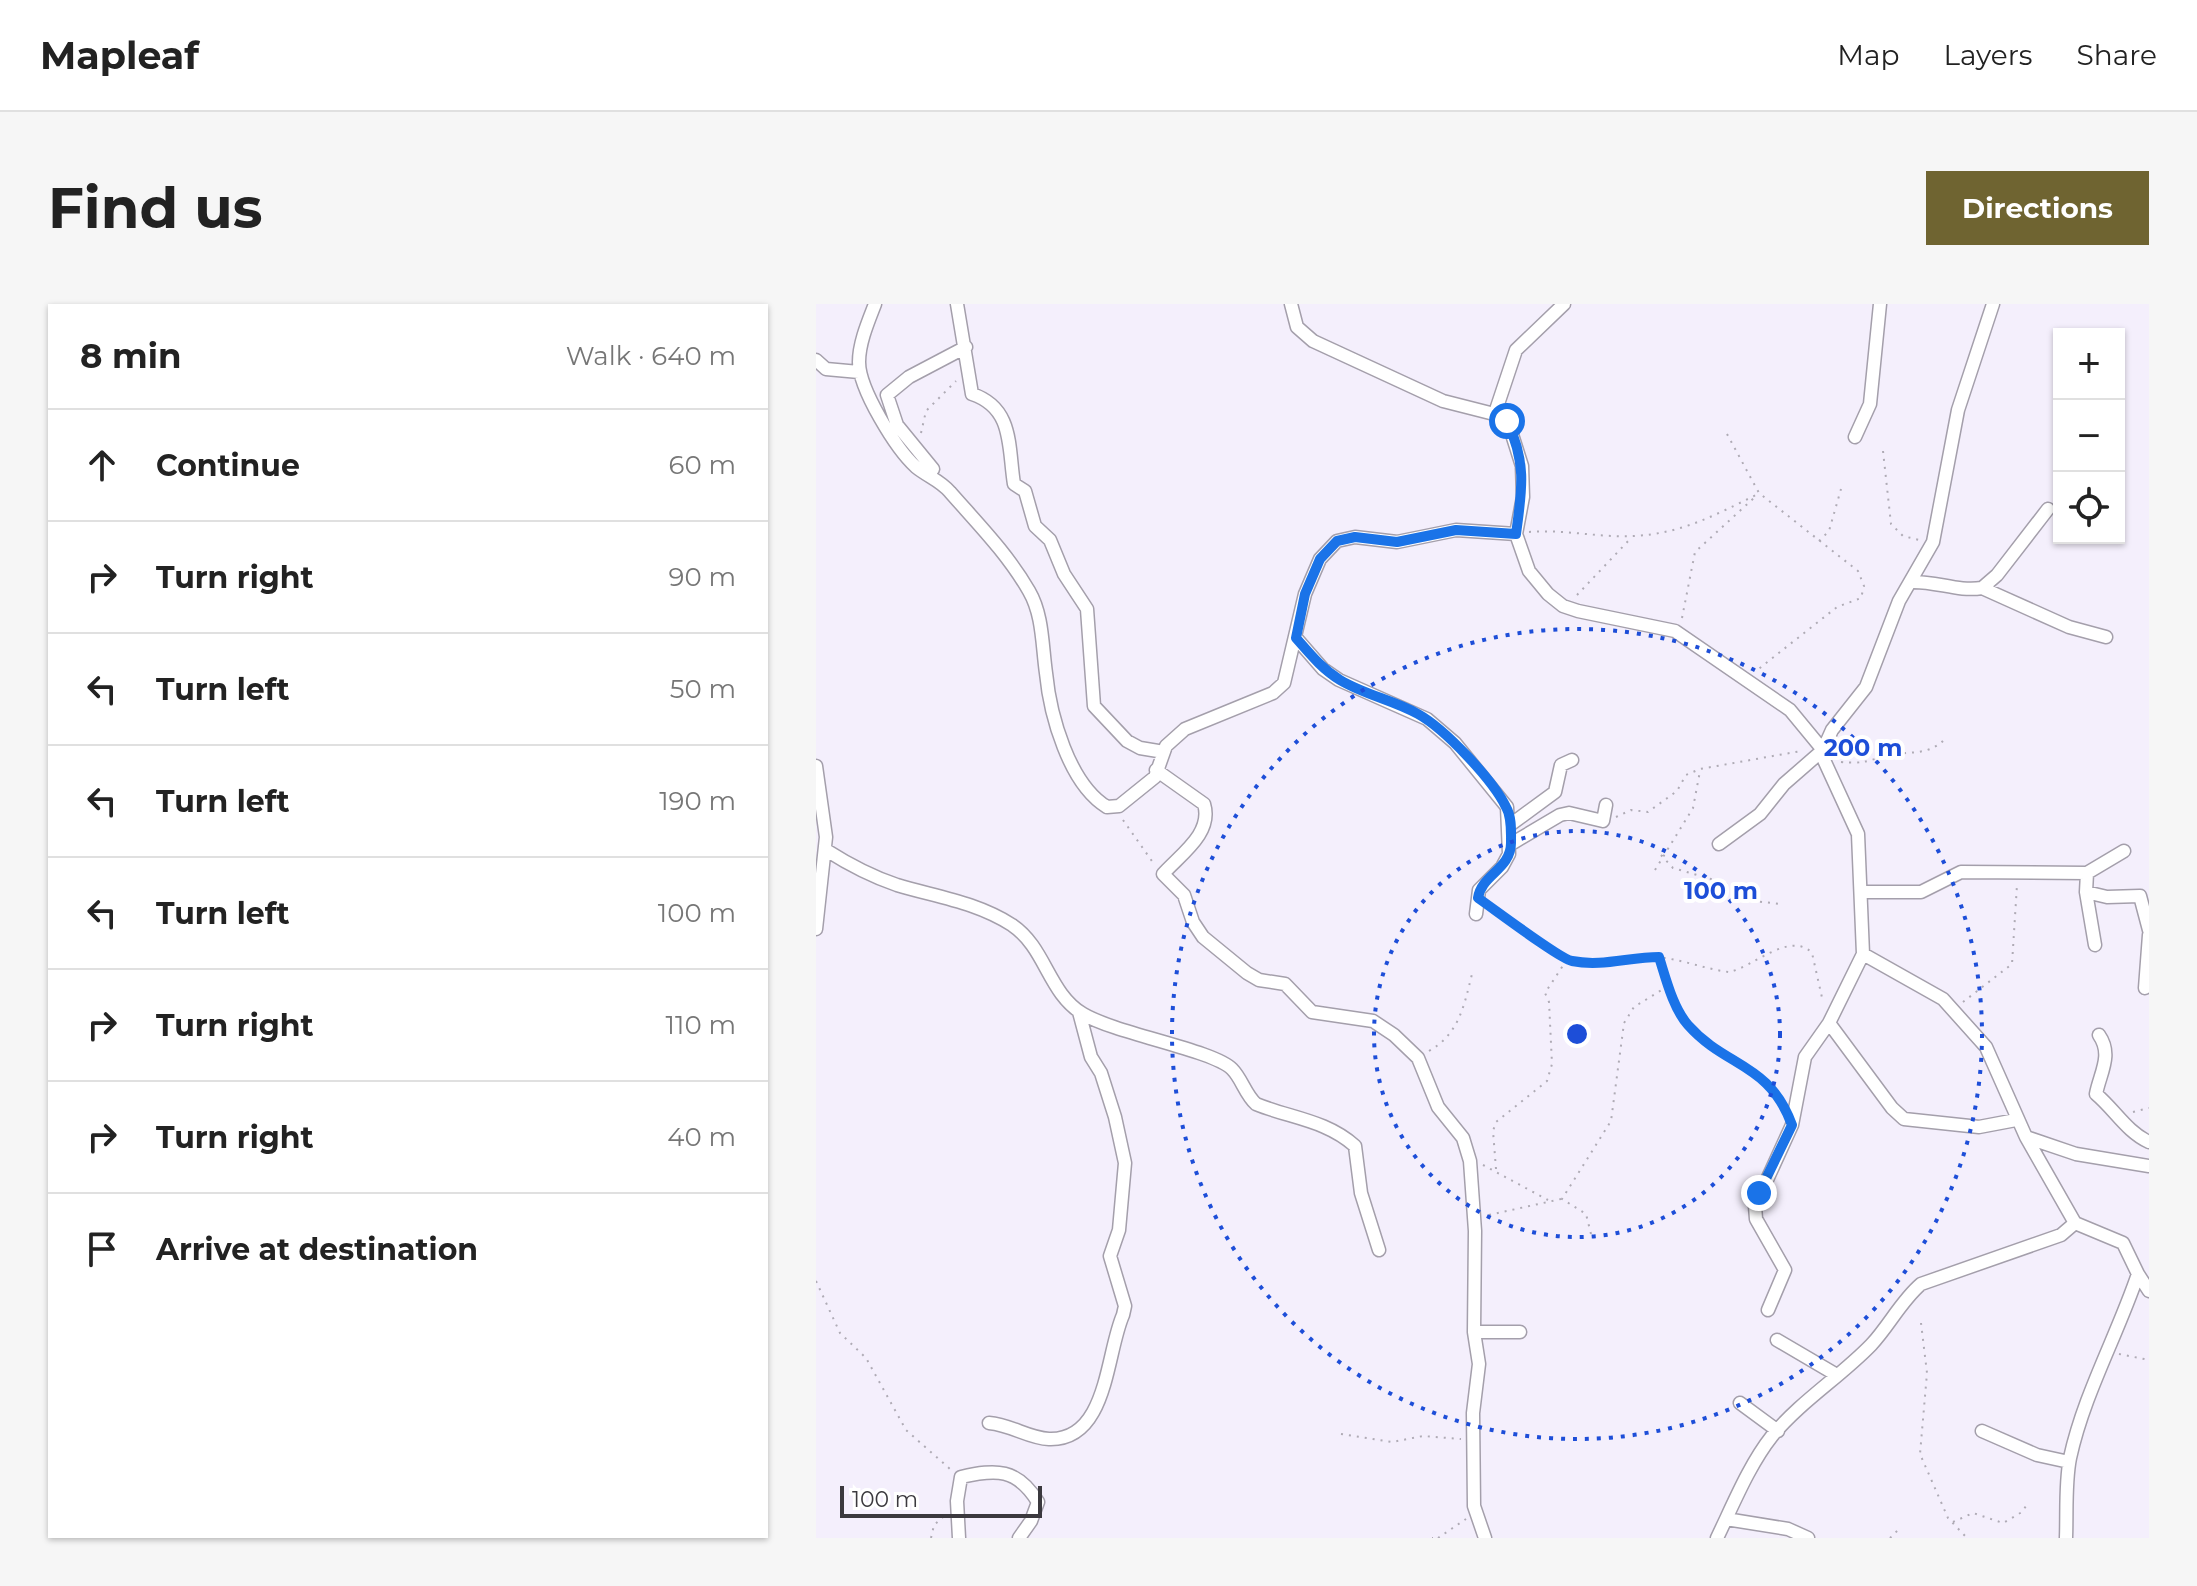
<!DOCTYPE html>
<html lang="en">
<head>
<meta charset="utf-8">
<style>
	body { margin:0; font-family:Montserrat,sans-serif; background:#f6f6f6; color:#222 }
	.controls { position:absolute; right:24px; top:24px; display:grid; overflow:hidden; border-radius:0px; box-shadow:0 2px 6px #0004 }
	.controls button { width:72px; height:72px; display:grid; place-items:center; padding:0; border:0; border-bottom:2px solid #e0e0e0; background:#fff; color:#222; font:40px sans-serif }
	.scale { position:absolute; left:24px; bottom:20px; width:202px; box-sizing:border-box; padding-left:8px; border:4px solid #3b393e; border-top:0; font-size:22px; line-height:28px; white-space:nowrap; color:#3b393e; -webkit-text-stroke:6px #fff; paint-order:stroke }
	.stop { position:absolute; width:24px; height:24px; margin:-18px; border:6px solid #1a73e8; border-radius:50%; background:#fff }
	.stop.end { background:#1a73e8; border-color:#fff; box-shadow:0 2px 8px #0008 }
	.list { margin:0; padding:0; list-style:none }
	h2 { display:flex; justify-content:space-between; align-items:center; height:104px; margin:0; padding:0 32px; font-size:34px }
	h2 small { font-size:26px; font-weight:400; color:#767676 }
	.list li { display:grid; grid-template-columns:52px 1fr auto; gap:24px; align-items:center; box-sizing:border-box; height:112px; padding:0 32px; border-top:2px solid #e0e0e0 }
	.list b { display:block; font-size:30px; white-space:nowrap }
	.list em { font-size:26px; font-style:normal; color:#767676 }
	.icon { flex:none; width:44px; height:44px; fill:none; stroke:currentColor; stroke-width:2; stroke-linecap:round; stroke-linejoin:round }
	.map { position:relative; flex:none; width:1333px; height:1234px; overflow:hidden; border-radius:0px }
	header { display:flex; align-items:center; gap:48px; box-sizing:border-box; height:112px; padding:0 40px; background:#fff; border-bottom:2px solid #e0e0e0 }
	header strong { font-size:38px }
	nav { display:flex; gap:44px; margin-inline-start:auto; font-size:28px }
	.intro { display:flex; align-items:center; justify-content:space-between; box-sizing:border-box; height:192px; padding:0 48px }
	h1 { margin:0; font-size:56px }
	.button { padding:20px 36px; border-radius:0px; background:#6f6431; color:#fff; font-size:28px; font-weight:700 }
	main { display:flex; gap:48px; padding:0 48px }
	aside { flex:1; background:#fff; border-radius:0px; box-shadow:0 2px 6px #0004 }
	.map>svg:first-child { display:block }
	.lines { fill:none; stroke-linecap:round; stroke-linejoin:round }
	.minor-casing { stroke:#a49fab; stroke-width:15 }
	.path { stroke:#afabb5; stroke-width:2; stroke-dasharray:2 6; stroke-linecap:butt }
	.minor { stroke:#fff; stroke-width:12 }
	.route { stroke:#1a73e8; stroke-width:10 }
	.ring { fill:none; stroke:#1d4ed8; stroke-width:4; stroke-dasharray:4 8 }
	.centre { fill:#1d4ed8; stroke:#fff; stroke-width:4 }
	.ring-label { font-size:24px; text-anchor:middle; font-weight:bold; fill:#1d4ed8; stroke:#fff; stroke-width:8; stroke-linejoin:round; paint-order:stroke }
</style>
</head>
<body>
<header>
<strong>Mapleaf</strong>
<nav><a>Map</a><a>Layers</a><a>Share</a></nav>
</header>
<div class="intro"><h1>Find us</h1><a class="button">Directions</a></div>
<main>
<aside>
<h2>8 min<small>Walk · 640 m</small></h2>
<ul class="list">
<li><svg class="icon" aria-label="ahead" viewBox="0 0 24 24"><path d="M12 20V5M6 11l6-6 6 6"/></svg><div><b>Continue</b></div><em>60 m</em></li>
<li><svg class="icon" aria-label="right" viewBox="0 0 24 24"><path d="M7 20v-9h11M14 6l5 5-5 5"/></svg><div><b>Turn right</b></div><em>90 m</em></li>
<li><svg class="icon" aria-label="left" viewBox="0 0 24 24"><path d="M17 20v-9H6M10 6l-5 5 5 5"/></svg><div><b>Turn left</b></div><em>50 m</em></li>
<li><svg class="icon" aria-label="left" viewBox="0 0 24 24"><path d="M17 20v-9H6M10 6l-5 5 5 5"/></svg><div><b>Turn left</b></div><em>190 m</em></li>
<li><svg class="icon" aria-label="left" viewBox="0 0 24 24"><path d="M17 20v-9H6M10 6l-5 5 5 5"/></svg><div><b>Turn left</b></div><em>100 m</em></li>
<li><svg class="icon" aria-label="right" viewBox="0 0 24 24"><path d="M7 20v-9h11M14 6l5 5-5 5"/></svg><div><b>Turn right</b></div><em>110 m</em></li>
<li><svg class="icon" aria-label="right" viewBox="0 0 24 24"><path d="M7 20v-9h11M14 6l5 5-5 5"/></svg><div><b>Turn right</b></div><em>40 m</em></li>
<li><svg class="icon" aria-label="arrive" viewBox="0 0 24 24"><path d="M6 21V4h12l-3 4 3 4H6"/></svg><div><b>Arrive at destination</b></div></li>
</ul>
</aside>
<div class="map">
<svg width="1333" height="1234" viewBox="0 0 1333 1234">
	<rect width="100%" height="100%" fill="#f4effc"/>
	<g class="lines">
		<!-- minor casing -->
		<g class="minor-casing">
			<path id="minor" d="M 59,0 C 52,18 43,39 43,58 C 43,85 80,145 100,163 C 111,172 125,177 134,188 C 162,220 191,249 213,287 C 227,311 226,341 230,369 C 234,411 253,480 291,503 L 303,502 L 339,473 L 350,442 L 369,425 L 457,389 L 468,379 L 489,290 L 504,255 L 521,237 L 539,233 L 581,238 L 640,226 L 700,230
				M 141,0 L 156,90 C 198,104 192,143 198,180 L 209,187 L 219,222 L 234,236 L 248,270 L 271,305 L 278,402 L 311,437 L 324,444 L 348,448
				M 475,0 L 481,23 L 497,37 L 627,97 L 686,112 L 693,121 L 706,162 L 707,193 L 700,230 L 713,267 L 732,290 L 747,302 L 762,307 L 859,327 L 974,406 L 1007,446 L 968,480 L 944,510 L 903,540
				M 1177,0 L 1142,106 L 1117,238 L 1083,297 L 1050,383 L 1016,426 L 1007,446 L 1008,456 L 1042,530 L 1047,650 L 1127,695 L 1170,743 L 1210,833 L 1260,850 L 1333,862
				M 0,56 L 10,65 L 43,68
				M 679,109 L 700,46 L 748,0
				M 1039,133 L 1054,100 L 1064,0
				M 117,165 L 81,121 L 71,91 L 93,73 L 150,43
				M 1095,278 C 1120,277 1142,288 1166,284 L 1253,323 L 1290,333
				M 1166,284 L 1181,271 L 1232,205
				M 480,334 L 507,365 L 523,376 L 611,415 L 639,439 L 691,503 L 693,550 L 686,563 L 663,586 L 660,610
				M 0,462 L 10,533 L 0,625
				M 340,466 L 388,500 C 397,529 365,550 347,570 L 368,591 L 377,618 L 387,633 L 431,669 L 443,676 L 469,680 L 496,708 L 557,717 L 578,731 L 602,754 L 622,803 L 647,834 L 654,857 L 659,927 L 658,1028 L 663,1060 L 657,1109 L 658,1202 L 669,1234
				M 694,521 L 739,488 L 745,461 L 756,456
				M 695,540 L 744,511 L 753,509 L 787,517 L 790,501
				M 10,546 C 32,560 57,573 81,581 C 121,593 160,598 196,621 C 230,644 232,689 267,710 C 301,730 397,746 416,765 C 426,775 429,790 440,800 C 474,814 510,816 539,842 L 545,889 L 563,946
				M 1271,569 L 1308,547
				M 1046,588 L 1105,588 L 1145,568 L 1271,569 L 1270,588 L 1291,593 L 1324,592 L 1333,626
				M 1270,588 L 1279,641
				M 1047,650 L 1013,719 L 1076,804 L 1088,815 L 1163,823 L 1200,816
				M 1329,684 L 1333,631
				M 1283,731 C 1297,751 1284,769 1280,790 C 1299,806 1311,828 1333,838
				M 1322,970 L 1333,987
				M 952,1006 L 969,966 L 940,915 L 939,902 L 976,821 L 989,753 L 1013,719
				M 658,1028 L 704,1028
				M 961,1036 L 1019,1070
				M 924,1099 L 962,1127
				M 173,1119 C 196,1121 212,1134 233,1135 C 292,1137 290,1049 307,1011 L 309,1002 L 294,952 L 303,926 L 309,859 L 299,813 L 285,769 L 275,753 L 263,708
				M 1166,1127 L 1221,1151 L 1253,1158
				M 910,1215 L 972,1225 L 992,1234
				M 143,1234 L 141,1197 L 145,1173 C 180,1165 201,1164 222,1198 L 215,1217 L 203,1234
				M 901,1234 C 917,1201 933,1161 956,1132 C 985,1097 1024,1073 1055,1041 C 1073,1022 1085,997 1105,980 L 1245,931 L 1259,919 L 1210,833
				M 1250,1234 C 1251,1208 1249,1179 1254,1154 C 1268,1090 1301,1032 1322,970 L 1307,939 L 1259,919"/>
		</g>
		<!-- path -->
		<path class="path" d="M 105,129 L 110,107 L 140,77
			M 911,130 L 943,189 L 1042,267 L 1048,282 L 1045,294 L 1021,303 L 940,367
			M 1067,147 L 1075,220 L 1087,232 L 1103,236
			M 713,228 C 749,225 783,234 819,232 C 867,229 899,211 942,190
			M 1003,237 L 1013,227 L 1025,185
			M 761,291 L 816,233
			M 866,314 L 879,248 L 939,193
			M 1025,458 C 1048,460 1050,457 1070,452 C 1091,446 1109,453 1127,437
			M 800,513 L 815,506 L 832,508 L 861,487 L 870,471 L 884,465 L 985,447
			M 307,516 L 338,560
			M 845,551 L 857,564 L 909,579 L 938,597 L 964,600
			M 839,566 L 877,504 L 884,467
			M 673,602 L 751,656 C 783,663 807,652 838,653 C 863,654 888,665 913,668 C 936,664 974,626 996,649 L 1007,698
			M 853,683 L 875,724 L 945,772 L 966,798
			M 1147,698 L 1196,660 L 1201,581
			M 613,747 C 643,730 648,702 656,670
			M 1317,808 L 1333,804
			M 667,861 L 732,896
			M 680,865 L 677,827 L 680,818 L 731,777 L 736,760 L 733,698 L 729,689 L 750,657
			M 673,911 L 745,895
			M 775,930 L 770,910 L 746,895 L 795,817 L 808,719 L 818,703 L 852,682 L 844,654
			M 0,977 L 24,1029 L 50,1054 L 90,1126 L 134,1165
			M 1105,1019 L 1111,1069 L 1104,1150 L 1132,1214 L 1151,1234
			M 1303,1050 L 1333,1056
			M 525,1130 L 576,1138 L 607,1132 L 645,1135
			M 1137,1218 L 1157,1209 L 1187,1219 L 1206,1208 L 1212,1199
			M 115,1234 L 118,1221 L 127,1213
			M 616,1234 L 617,1234
			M 622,1234 L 650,1215
			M 1074,1234 L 1082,1226"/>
		<!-- minor -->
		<use href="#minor" class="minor"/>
	</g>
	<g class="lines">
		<!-- route -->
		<path class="route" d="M 691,117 C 711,159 706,186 700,230 L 640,226 L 581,238 L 539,233 L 521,237 L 504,255 L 489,290 L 480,334 C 494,350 506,365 524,376 C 549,391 577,396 602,410 C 629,425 677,476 690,503 C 696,513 695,528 695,539 C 695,565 665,571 662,594 C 678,605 744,655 756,657 C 786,663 813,653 843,653 C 850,675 857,704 872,721 C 910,764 953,758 976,821 L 943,889"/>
	</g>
	<!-- distance rings -->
	<g class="ring">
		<circle cx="761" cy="730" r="203"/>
		<circle cx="761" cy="730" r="405"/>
	</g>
	<circle cx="761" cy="730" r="12" class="centre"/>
	<g class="ring-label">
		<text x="1047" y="452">200 m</text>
		<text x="905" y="595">100 m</text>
	</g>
</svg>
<div class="controls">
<button>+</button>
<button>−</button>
<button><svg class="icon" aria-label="locate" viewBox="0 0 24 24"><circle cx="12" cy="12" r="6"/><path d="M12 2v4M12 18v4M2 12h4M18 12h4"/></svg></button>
</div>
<div class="scale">100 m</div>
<div class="stop" style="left:691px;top:117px"></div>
<div class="stop end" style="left:943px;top:889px"></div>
</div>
</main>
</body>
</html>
